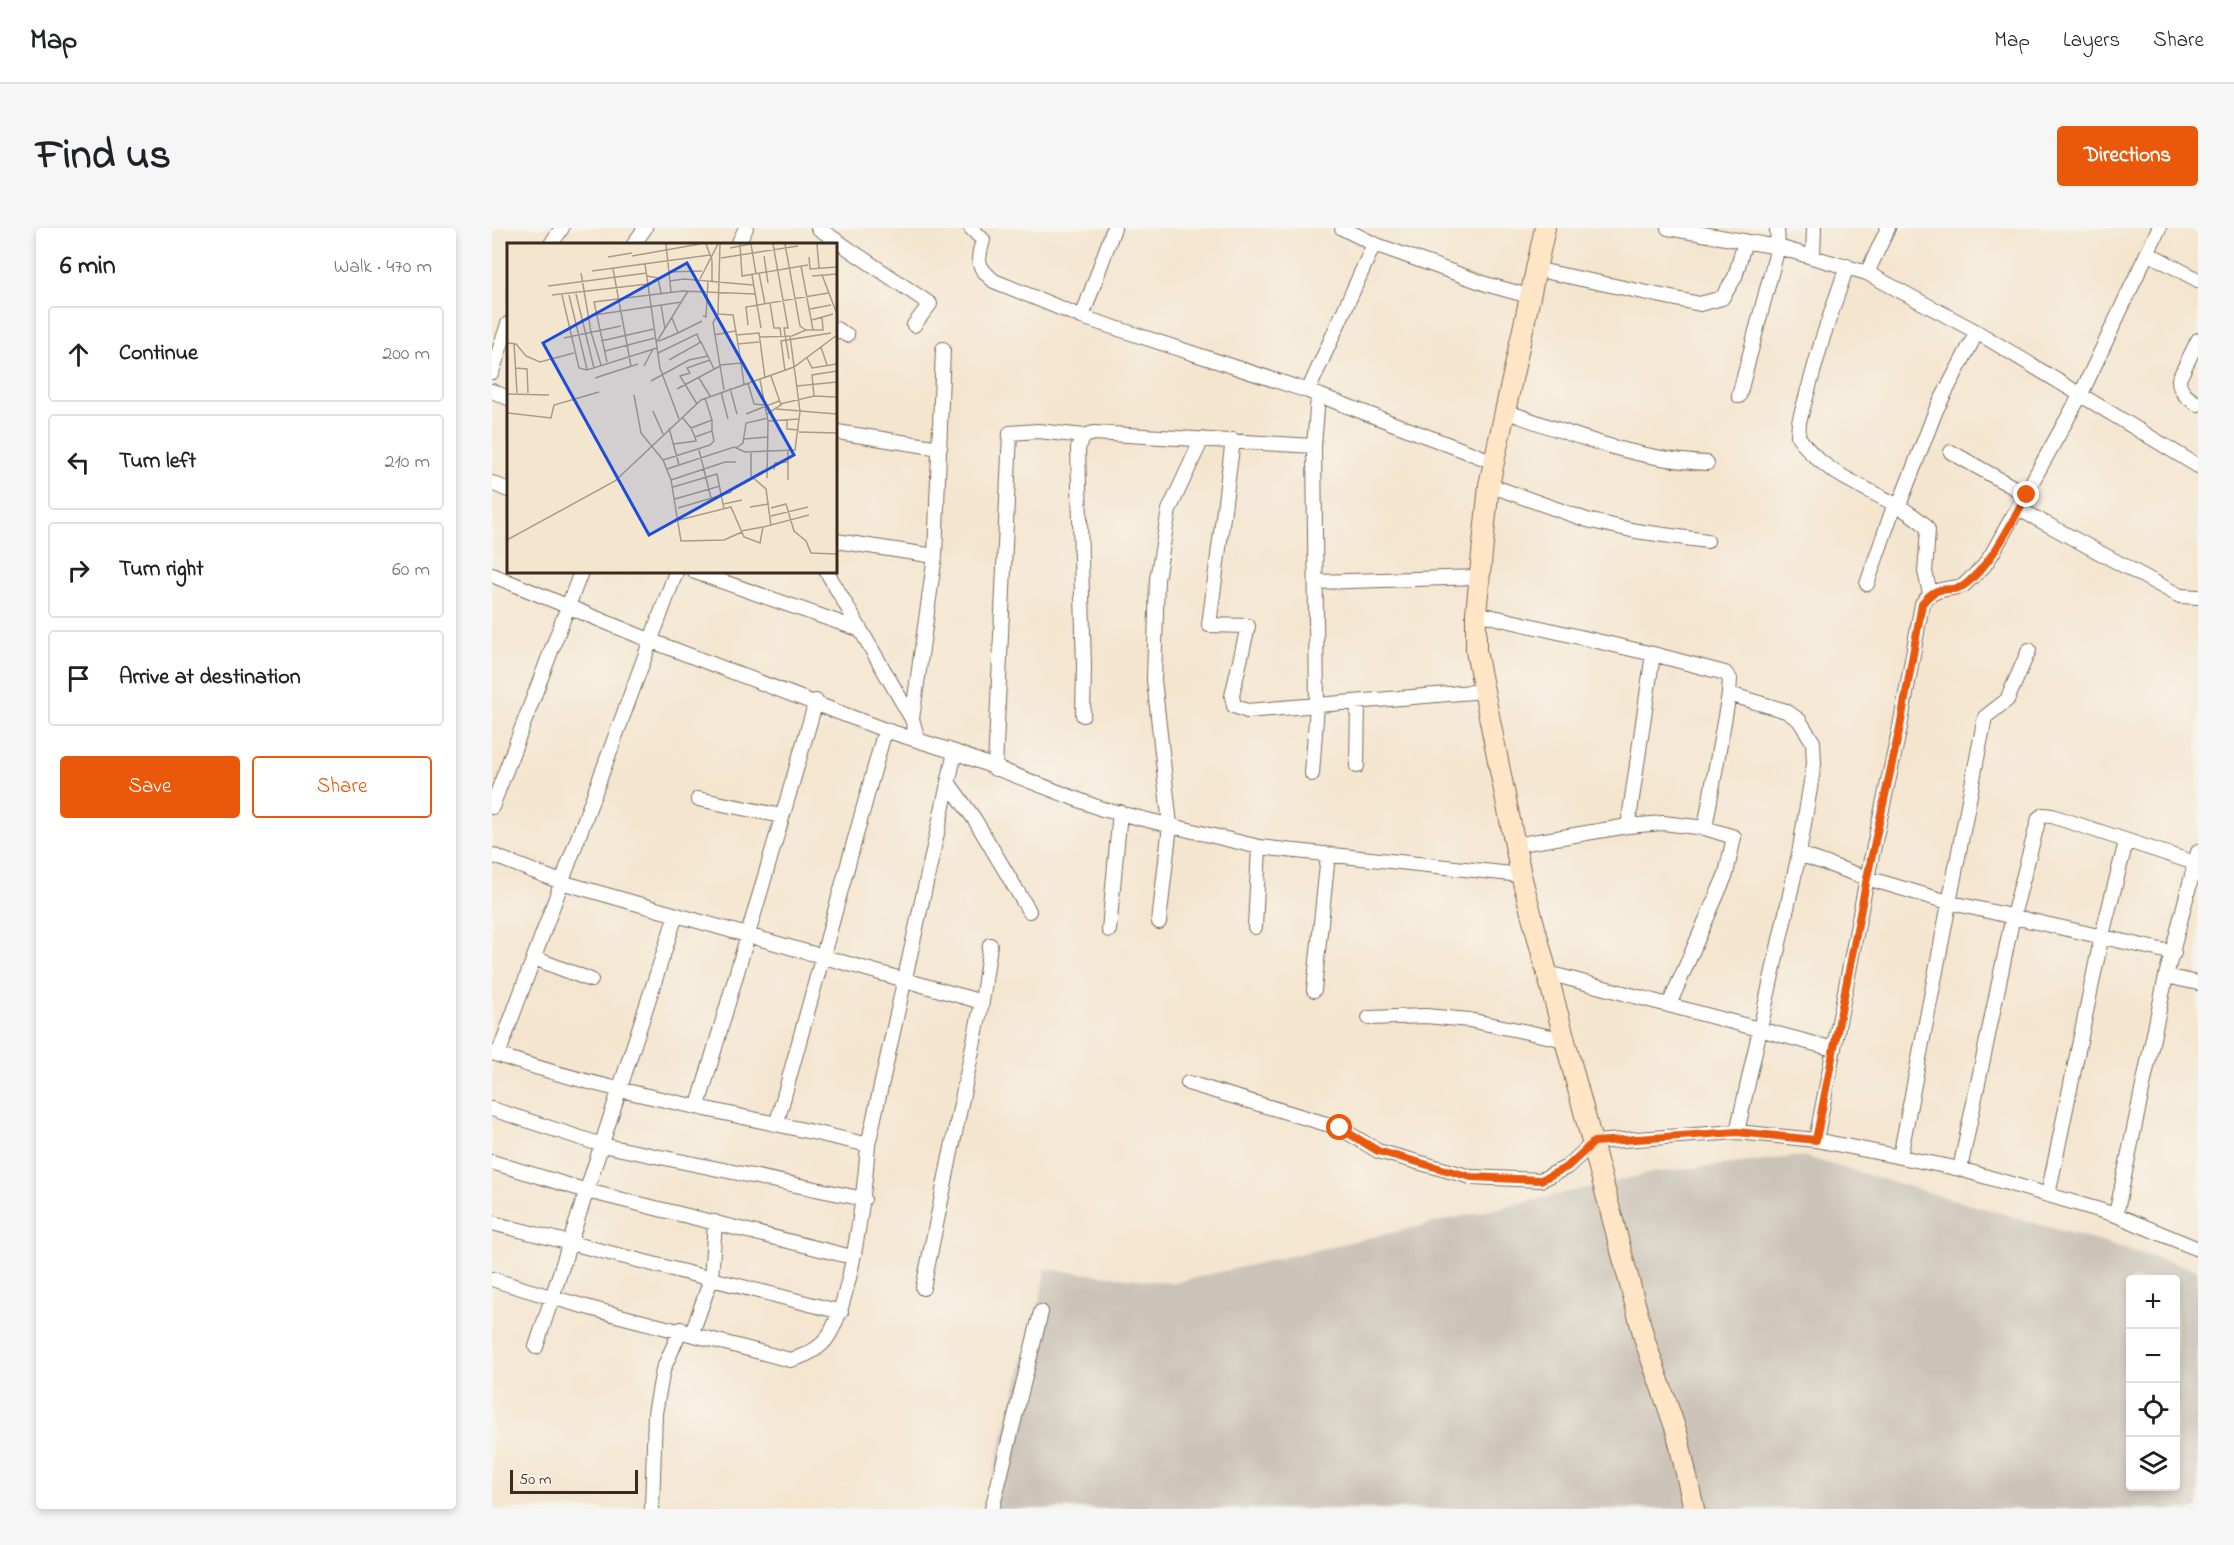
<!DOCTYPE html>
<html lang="en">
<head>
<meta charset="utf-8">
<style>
	body { margin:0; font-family:"Indie Flower",sans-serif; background:#f6f6f6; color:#202124 }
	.controls { position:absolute; right:18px; bottom:18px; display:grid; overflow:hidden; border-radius:6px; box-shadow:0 3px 9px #0003 }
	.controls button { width:54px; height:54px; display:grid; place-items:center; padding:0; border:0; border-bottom:2px solid #e0e0e0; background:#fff; color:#202124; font:30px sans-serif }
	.scale { position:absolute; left:18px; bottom:15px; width:128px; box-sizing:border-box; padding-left:6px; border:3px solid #3b2a1e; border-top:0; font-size:16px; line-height:21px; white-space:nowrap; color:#3b2a1e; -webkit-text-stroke:4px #f7f3e8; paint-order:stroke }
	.stop { position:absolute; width:18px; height:18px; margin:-14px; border:4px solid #ea580c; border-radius:50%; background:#fff }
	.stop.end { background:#ea580c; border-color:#fff; box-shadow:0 2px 6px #0008 }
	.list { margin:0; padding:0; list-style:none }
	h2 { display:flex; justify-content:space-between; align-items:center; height:78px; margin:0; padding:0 24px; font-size:26px }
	h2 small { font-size:20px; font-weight:400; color:#757577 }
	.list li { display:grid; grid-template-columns:39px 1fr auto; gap:18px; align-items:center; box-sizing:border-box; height:96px; margin:0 12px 12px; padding:0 12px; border:2px solid #e0e0e0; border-radius:6px }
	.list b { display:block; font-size:22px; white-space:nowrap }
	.list em { font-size:20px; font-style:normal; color:#757577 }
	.actions { display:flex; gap:12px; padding:18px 24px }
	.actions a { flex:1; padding:14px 0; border:2px solid #ea580c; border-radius:6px; text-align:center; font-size:21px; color:#ea580c }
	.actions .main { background:#ea580c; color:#fff }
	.icon { flex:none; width:33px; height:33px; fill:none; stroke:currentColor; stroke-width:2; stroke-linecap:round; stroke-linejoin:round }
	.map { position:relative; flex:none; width:1706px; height:1281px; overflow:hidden; border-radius:6px }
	header { display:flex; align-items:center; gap:36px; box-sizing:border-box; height:84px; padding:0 30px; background:#fff; border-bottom:2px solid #e0e0e0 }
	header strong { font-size:28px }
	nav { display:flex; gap:33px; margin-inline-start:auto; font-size:21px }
	.intro { display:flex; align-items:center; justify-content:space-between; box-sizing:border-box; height:144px; padding:0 36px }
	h1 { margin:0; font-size:42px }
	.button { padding:15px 27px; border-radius:6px; background:#ea580c; color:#fff; font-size:21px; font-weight:700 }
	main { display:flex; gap:36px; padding:0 36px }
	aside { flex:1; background:#fff; border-radius:6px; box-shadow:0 3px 9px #0003 }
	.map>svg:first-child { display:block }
	.industrial { fill:#cbc3b8; fill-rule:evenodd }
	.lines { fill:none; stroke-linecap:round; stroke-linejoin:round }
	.street-casing { stroke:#7c6b5c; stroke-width:16 }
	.secondary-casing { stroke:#7c6b5c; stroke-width:22 }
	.street { stroke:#fff; stroke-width:14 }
	.secondary { stroke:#fee5c5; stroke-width:20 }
	.route { stroke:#ea580c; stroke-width:8 }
	.inset-road { fill:none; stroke:#aa9a88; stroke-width:1.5 }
	.view { fill:#1d4ed8; fill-opacity:0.15; stroke:#1d4ed8; stroke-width:3 }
	.inset-edge { fill:none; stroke:#3b2a1e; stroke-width:3 }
</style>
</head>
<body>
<header>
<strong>Map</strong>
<nav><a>Map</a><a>Layers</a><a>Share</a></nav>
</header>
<div class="intro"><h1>Find us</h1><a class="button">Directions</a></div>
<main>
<aside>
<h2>6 min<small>Walk · 470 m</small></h2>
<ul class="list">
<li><svg class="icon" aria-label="ahead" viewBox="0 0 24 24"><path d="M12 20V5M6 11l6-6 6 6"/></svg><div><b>Continue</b></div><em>200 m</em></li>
<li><svg class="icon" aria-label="left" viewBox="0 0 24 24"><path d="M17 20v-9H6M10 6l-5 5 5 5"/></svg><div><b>Turn left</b></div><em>210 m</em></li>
<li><svg class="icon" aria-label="right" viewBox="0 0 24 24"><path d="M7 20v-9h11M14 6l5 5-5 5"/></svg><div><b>Turn right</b></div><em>60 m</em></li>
<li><svg class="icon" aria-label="arrive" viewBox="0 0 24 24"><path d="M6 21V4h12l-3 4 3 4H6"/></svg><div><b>Arrive at destination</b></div></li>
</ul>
<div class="actions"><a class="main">Save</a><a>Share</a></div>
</aside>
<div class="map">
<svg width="1706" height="1281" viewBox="0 0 1706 1281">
	<rect width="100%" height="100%" fill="#f7f3e8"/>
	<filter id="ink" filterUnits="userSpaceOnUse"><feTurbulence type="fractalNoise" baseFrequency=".0167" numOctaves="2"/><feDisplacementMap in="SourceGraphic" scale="12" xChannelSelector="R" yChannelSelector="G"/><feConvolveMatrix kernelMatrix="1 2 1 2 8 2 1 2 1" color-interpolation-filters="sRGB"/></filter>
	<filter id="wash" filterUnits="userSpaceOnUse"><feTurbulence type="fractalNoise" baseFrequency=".008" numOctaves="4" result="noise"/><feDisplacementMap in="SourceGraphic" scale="24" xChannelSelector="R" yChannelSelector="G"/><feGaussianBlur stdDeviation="1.35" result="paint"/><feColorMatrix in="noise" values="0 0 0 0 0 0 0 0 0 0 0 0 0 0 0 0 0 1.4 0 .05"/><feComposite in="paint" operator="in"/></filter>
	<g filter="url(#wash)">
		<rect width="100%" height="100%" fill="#f4e5cf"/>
		<!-- industrial -->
		<path class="industrial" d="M 1310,928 L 1706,1042 L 1706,1281 L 492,1281 L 552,1055 L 552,1041 L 680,1055 L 1160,945 ZM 1638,1052 L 1684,1052 L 1684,1258 L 1638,1258 Z"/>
	</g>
	<g filter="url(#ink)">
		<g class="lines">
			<!-- street casing -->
			<g class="street-casing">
				<path id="street" d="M 326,0 L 438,76 L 422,97
					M 479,0 L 491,12 C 485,33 484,38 502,53 L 590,89 L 816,163 L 1002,234
					M 850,0 L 882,16
					M 1176,0 L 1286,19 L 1375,45 L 1485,104 L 1706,238
					M 59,16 L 70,0
					M 142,16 L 153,0
					M 246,16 L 254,0
					M 1656,25 L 1706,52
					M 1321,28 L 1322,0
					M 1355,38 L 1331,109 L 1307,194 L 1306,208 C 1333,253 1396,264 1433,297 L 1436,302 L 1433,344 L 1438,365
					M 1042,41 L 1208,76 L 1230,70 L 1243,49 L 1253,13
					M 1375,45 L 1396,0
					M 590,89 L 622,0
					M 344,101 L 355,107
					M 1706,112 L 1687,151 C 1687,164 1695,170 1706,176
					M 0,144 L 16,96
					M 0,163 L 16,170
					M 816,163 L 882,16 L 997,57 L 1037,68
					M 1247,168 L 1286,19 L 1285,0
					M 1013,183 C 1078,206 1145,232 1215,235
					M 345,204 L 448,220
					M 741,212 L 717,397 L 756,398 L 740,468 L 742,478 L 755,483 L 992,463
					M 1459,224 L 1535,267
					M 0,255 L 16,262
					M 997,257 L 1095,292 L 1144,303 L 1215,313
					M 1406,280 L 1444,182 L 1485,104
					M 1527,281 L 1688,368 L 1706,369
					M 344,313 L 443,328 L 420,491
					M 443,328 L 451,121
					M 203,344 L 366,401
					M 335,344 L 420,491 L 426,512
					M 0,347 L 157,412 L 393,502 L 463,524 L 610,581 L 767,619 L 1029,647
					M 825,354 L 987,349
					M 1375,356 L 1402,278
					M 984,385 L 1161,426 L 1136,598 L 1023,617
					M 1237,466 L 1294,483 L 1307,492 L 1321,514 L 1322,536 L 1307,626 L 1245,904
					M 591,487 L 592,439 L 586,220 L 592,208 L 602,205 L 822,218
					M 865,538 L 866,474
					M 503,541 L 518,205 L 546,203 L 592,208
					M 820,546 L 825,477 L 822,218 L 826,168
					M 456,554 L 483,592 L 537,683
					M 206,571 L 290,588
					M 0,579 L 89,344
					M 1136,598 L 1171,595 L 1213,600 L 1237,466 L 1238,451 L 1233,445 L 1161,426
					M 1307,626 L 1375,650 L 1456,674 L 1682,725
					M 0,627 L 69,654 L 490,774
					M 667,694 L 678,597 L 662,452 L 665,351 L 677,282 L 710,211
					M 763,699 L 767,619
					M 617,702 L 628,584
					M 42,730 L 99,752
					M 1056,745 L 1342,821
					M 1674,748 L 1706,755
					M 822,762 L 836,627
					M 1177,777 L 1234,646 L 1242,609 L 1213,600
					M 877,790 L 934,788 L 977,792 L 1074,812
					M 0,825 C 122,867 251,886 376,917
					M 6,827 L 184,344
					M 696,855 L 848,900 L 886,923 L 979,949 L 1049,952 L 1075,939 L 1102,914 L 1245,904 L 1324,912 L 1468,941 L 1624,987 L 1706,1021
					M 206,878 L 324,473
					M 0,881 L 110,917 L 372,971
					M 285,894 L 393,502
					M 1324,912 L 1375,650 L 1408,499 L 1430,376 C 1442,359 1453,362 1471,358 L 1492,338 L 1501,324 L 1589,166 L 1667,0
					M 1408,929 L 1493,489 L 1515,472 L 1537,422
					M 0,934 L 95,963 L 360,1029
					M 1468,941 L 1521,688 L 1547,590 L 1551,587 L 1560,588 L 1706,636
					M 1556,967 L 1610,707 L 1634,614
					M 1624,987 L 1674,748 L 1706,624
					M 0,995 L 349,1084
					M 0,1051 C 98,1083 199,1105 298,1132 C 310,1129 321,1124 330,1116 C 359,1089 373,958 376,917 L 463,524
					M 431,1060 L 490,774 L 498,717
					M 200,1105 L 219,1051 L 223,994
					M 44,1119 L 184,687
					M 160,1281 L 163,1185 L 171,1142 L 189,1101
					M 500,1281 L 549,1084"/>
			</g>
			<!-- secondary casing -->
			<g class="secondary-casing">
				<path id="secondary" d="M 1053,0 L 997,257 L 984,385 L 984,423 L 1029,647 L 1153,1113 L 1185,1205 L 1202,1281"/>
			</g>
			<!-- street -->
			<use href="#street" class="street"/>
			<!-- secondary -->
			<use href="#secondary" class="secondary"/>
		</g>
	</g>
	<g class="lines" filter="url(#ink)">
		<!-- route -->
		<path class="route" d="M 848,900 L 886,923 L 979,949 L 1049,952 L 1075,939 L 1102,914 L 1245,904 L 1324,912 L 1375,650 L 1408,499 L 1430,376 C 1447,352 1459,368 1474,356 C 1501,334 1518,297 1535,267"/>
	</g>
	<!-- overview -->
	<g transform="translate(15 15)">
		<rect width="330" height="330" fill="#f4e5cf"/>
		<path class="inset-road" d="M 159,1 L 164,49M 199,1 L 205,17 L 205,38M 213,1 L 211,71 L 206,80 L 217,147M 233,1 L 235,33 L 301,22M 244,1 L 249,31M 266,1 L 281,85 L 277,85 L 282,116M 278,1 L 293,83 L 299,87 L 316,87 L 315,74M 310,1 L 312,25M 223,5 L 243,1M 125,13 L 193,1M 257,13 L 261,40M 101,14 L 125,10M 302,14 L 303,26 L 330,24M 214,15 L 291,3M 138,21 L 153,125 L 172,176M 294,23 L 306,87M 106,26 L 124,123M 85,28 L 203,12M 162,29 L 195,28M 74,30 L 84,89 L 94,122M 252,30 L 258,61M 245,32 L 254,85M 315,32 L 330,71M 140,33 L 151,35 L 154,50M 305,33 L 330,31M 193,36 L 211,1M 163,38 L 177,36 L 246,42M 41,43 L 140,30M 69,51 L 87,125M 45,52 L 141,41M 55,52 L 72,125 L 80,127 L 150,105M 62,52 L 80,126M 263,60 L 267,85 L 273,85 L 274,93M 154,62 L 158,86M 303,66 L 324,62M 211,71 L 226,72 L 231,101 L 252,99M 87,72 L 175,59M 196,73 L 199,74 L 201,38M 305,77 L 326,71M 241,82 L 239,64 L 321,50M 171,90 L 195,78M 207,92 L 228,88M 229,92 L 252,90 L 258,135M 252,94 L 285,93 L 299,87M 57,95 L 114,83M 94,98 L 147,86M 152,98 L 171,90 L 165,75M 0,100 L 9,101 L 19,113 L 33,119 L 67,110M 7,100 L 10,150M 149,100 L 181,48M 231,101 L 234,120M 314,104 L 320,122M 98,108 L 148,95M 151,110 L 190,91 L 193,99M 300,115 L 305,125 L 330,121M 162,117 L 194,99 L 207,126M 100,119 L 87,59 L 175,48 L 248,51M 213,122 L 234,120 L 237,141M 137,123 L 146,106M 9,125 L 20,126 L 21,150M 278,128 L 274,98 L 324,90M 330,128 L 305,132 L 307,153 L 330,154M 88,135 L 131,121M 192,135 L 203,153M 253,137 L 261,178 L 260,235M 144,138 L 182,117 L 201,113M 241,140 L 247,161 L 257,162M 290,143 L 330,139M 223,145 L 230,171M 170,146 L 213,123M 214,149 L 221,176M 0,151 L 42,152M 127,152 L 134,190 L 156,217 L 164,237 L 174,298 L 217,297 L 235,289M 190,161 L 173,133 L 183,130 L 180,125 L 203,117M 273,161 L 307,153M 269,166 L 330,171M 146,168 L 156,191M 0,170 L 44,175 L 47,162 L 92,149M 239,171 L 272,158M 260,171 L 274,162 L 264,133M 175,174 L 184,185 L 205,177 L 198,155M 280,176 L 280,186 L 292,187M 261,178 L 292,176M 162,185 L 172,222M 184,185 L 188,194 L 205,188 L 205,177M 292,189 L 330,190M 237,196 L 261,194M 166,201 L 189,198 L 188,194M 229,205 L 236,200 L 239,180 L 261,175M 192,207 L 204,255M 244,210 L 244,233 L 259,246 L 264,283M 156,217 L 203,202 L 207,198 L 205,188M 160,226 L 227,204 L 238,209 L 288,207 L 293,168 L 283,93M 267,227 L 268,220 L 281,219M 164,237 L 218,219 L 229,219M 281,237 L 281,208M 166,244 L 210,231 L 217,266M 168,256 L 213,243M 217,261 L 235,257M 243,264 L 262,261M 171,265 L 225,249M 264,265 L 279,261 L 287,288 L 299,298 L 304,310 L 330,311M 264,273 L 301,264M 172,277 L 224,264 L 237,294 L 253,300 L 256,284 L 302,272M 234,288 L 256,284M 0,297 L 108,238 L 194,157 L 287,124 L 330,92"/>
		<path class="view" d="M 180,20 L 287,212 L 142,292 L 36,100 Z"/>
		<rect width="330" height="330" class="inset-edge"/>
	</g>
</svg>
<div class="controls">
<button>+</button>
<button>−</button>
<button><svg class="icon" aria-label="locate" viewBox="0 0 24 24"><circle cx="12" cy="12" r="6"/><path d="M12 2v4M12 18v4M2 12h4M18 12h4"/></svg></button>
<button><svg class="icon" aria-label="layers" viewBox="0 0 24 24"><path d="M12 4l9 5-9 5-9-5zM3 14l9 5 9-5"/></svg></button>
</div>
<div class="scale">50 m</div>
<div class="stop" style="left:848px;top:900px"></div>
<div class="stop end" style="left:1535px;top:267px"></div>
</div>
</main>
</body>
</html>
